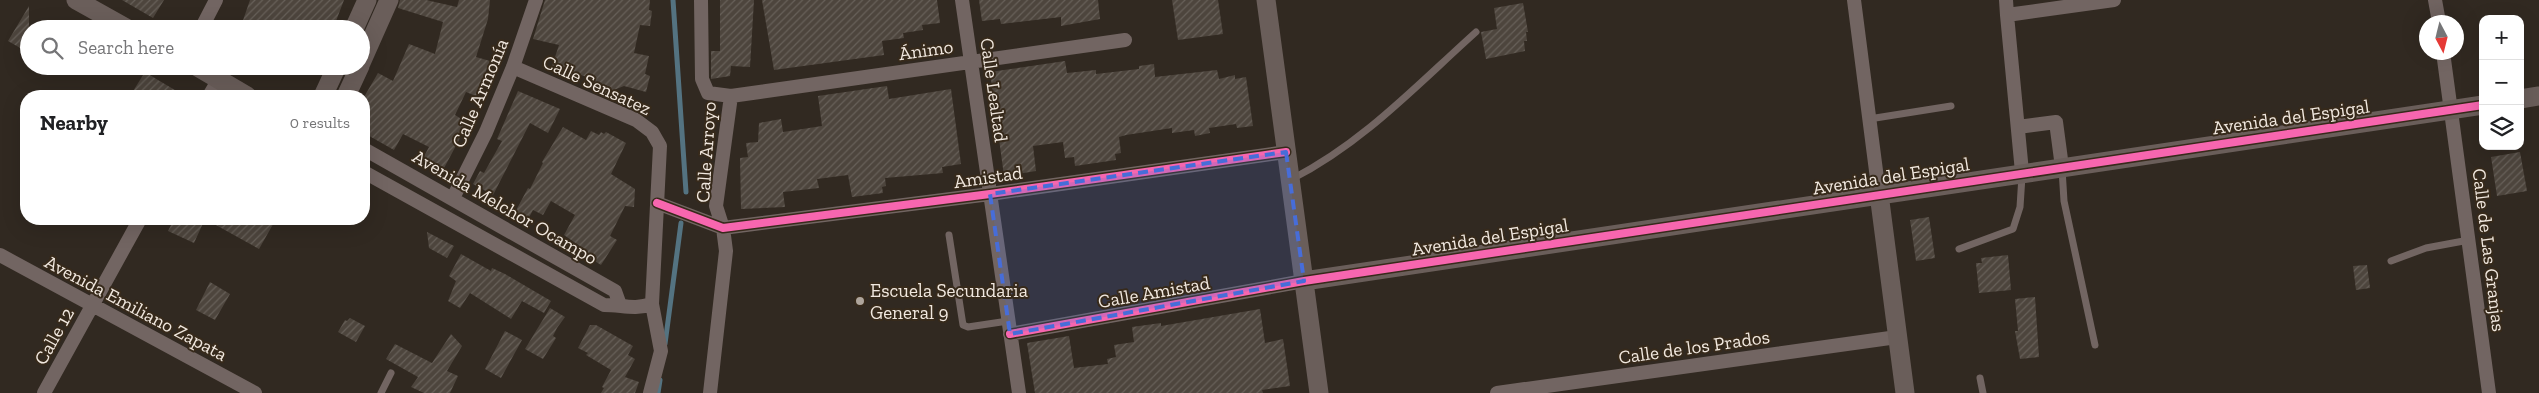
<!DOCTYPE html>
<html lang="en">
<head>
<meta charset="utf-8">
<style>
	body { margin:0; font-family:"Zilla Slab",serif; background:#f2f2f2; color:#202124 }
	.controls { position:absolute; right:15px; top:15px; display:grid; overflow:hidden; border-radius:10px; box-shadow:0 5px 20px #0002 }
	.controls button { width:45px; height:45px; display:grid; place-items:center; padding:0; border:0; border-bottom:1px solid #e0e0e0; background:#fff; color:#202124; font:25px sans-serif }
	.compass { position:absolute; left:2419px; top:15px; width:45px; height:45px; border-radius:50%; background:#fff; box-shadow:0 5px 20px #0002; rotate:173deg }
	.list { margin:0; padding:0; list-style:none }
	h2 { display:flex; justify-content:space-between; align-items:center; height:65px; margin:0; padding:0 20px; font-size:21px }
	h2 small { font-size:16px; font-weight:400; color:#757577 }
	.icon { flex:none; width:28px; height:28px; fill:none; stroke:currentColor; stroke-width:2; stroke-linecap:round; stroke-linejoin:round }
	.map { position:relative; flex:none; width:2539px; height:393px; overflow:hidden }
	.search { position:absolute; background:#fff; box-shadow:0 5px 20px #0002; left:20px; top:20px; width:350px; height:55px; display:flex; align-items:center; gap:12px; box-sizing:border-box; padding:0 18px; border-radius:28px; color:#757577; font-size:19px }
	.panel { position:absolute; background:#fff; box-shadow:0 5px 20px #0002; left:20px; top:90px; width:350px; height:135px; border-radius:20px }
	.map>svg:first-child { display:block }
	.lines { fill:none; stroke-linecap:round; stroke-linejoin:round }
	.stream { stroke:#547381; stroke-width:5 }
	.building { fill:url(#building-hatch) }
	.lane { stroke:#726562; stroke-width:7 }
	.street { stroke:#726562; stroke-width:14 }
	.secondary { stroke:#6a5e5a; stroke-width:19 }
	.cycleway-casing { stroke:#372a1b; stroke-width:11 }
	.cycleway { stroke:#f766af; stroke-width:8 }
	.marked { fill:#476dd9; fill-opacity:0.2; stroke:#476dd9; stroke-width:4; stroke-dasharray:10 6; stroke-linejoin:round }
	.poi-dot { fill:#aea59c; stroke:#372a1b; stroke-width:2 }
	.labels { text-anchor:middle; dominant-baseline:central; stroke-width:4; stroke-linejoin:round; paint-order:stroke }
	.street-label { font-size:19px; fill:#f1e8df; stroke:#372a1b }
	.poi-label { font-size:19px; fill:#f1e8df; stroke:#372a1b; text-anchor:start }
</style>
</head>
<body>
<div class="map">
<svg width="2539" height="393" viewBox="0 0 2539 393">
	<defs>
		<pattern id="building-hatch" width="6" height="6" patternUnits="userSpaceOnUse" patternTransform="scale(1.25)"><rect width="6" height="6" fill="#4d453d"/><path d="M-1 1l2-2M0 6l6-6M5 7l2-2" fill="none" stroke="#676059"/></pattern>
	</defs>
	<rect width="100%" height="100%" fill="#312921"/>
	<g class="lines">
		<!-- stream -->
		<path class="stream" d="M 673,0 L 686,192
			M 665,344 L 681,223
			M 658,393 L 660,380"/>
	</g>
	<!-- building -->
	<path class="building" d="M 122,0 L 164,0 L 153,18 Z
		M 250,0 L 344,0 L 333,29 L 240,29 Z
		M 400,0 L 426,0 L 457,7 L 459,0 L 490,0 L 488,19 L 476,57 L 490,61 L 476,96 L 466,92 L 455,115 L 468,123 L 443,170 L 422,160 L 429,147 L 403,134 L 394,150 L 364,133 L 364,97 L 378,73 L 393,81 L 409,44 L 435,54 L 443,22 L 398,8 Z
		M 545,0 L 650,0 L 649,10 L 652,11 L 650,26 L 640,25 L 634,53 L 649,56 L 645,74 L 650,76 L 646,92 L 624,86 L 606,93 L 585,84 L 587,77 L 552,66 L 559,45 L 533,39 Z
		M 720,0 L 754,0 L 750,67 L 731,66 L 730,76 L 711,79 L 711,51 L 720,51 Z
		M 762,0 L 937,0 L 940,23 L 922,25 L 923,30 L 903,33 L 904,38 L 882,41 L 884,55 L 774,70 Z
		M 979,0 L 1098,0 L 1100,19 L 1061,26 L 1061,17 L 1001,24 L 1000,19 L 982,21 Z
		M 1172,0 L 1218,0 L 1223,34 L 1178,40 Z
		M 1523,3 L 1528,32 L 1526,32 L 1527,41 L 1524,41 L 1525,51 L 1486,59 L 1481,32 L 1497,29 L 1494,8 Z
		M 29,6 L 29,53 L 8,41 Z
		M 1065,61 L 1067,73 L 1096,70 L 1096,74 L 1139,69 L 1139,66 L 1154,64 L 1155,77 L 1217,70 L 1219,79 L 1235,75 L 1235,79 L 1246,77 L 1253,126 L 1237,128 L 1236,124 L 1209,128 L 1210,133 L 1195,136 L 1194,130 L 1172,133 L 1172,128 L 1126,135 L 1119,137 L 1121,153 L 1115,154 L 1116,160 L 1075,166 L 1074,157 L 1065,158 L 1063,142 L 1033,146 L 1036,171 L 1004,176 L 990,72 Z
		M 145,72 L 158,80 L 185,96 L 130,96 Z
		M 887,86 L 889,99 L 951,89 L 961,164 L 942,167 L 943,173 L 885,178 L 886,186 L 882,187 L 883,193 L 852,197 L 848,175 L 817,179 L 819,188 L 783,192 L 785,207 L 741,209 L 740,158 L 748,157 L 746,143 L 758,142 L 759,123 L 781,119 L 783,132 L 822,126 L 818,96 Z
		M 518,91 L 560,109 L 548,133 L 530,123 L 493,195 L 473,184 L 480,171 L 484,173 L 502,141 L 497,139 Z
		M 563,127 L 586,140 L 591,131 L 599,135 L 601,132 L 604,134 L 606,132 L 626,143 L 611,174 L 635,189 L 634,207 L 625,206 L 610,236 L 617,240 L 601,265 L 582,253 L 584,249 L 564,235 L 575,215 L 551,201 L 543,215 L 533,210 L 526,223 L 513,216 L 528,188 L 530,189 L 543,163 L 542,162 Z
		M 2520,152 L 2527,191 L 2497,196 L 2491,157 Z
		M 1929,217 L 1935,258 L 1916,261 L 1910,220 Z
		M 174,219 L 276,219 L 259,249 L 205,219 L 194,243 L 168,231 Z
		M 427,232 L 454,246 L 447,258 L 429,248 Z
		M 461,254 L 491,271 L 492,268 L 505,274 L 551,301 L 544,313 L 522,301 L 511,319 L 470,293 L 460,308 L 448,301 L 456,281 L 449,276 Z
		M 2008,255 L 2011,290 L 1979,293 L 1976,263 L 1982,263 L 1981,258 Z
		M 2367,265 L 2370,288 L 2356,290 L 2353,266 Z
		M 210,282 L 230,294 L 215,320 L 196,310 Z
		M 2035,297 L 2039,357 L 2020,359 L 2015,331 L 2018,331 L 2015,299 Z
		M 550,308 L 565,317 L 557,328 L 553,336 L 556,338 L 543,359 L 525,349 Z
		M 1260,309 L 1265,343 L 1283,339 L 1290,386 L 1262,390 L 1263,393 L 1035,393 L 1027,343 L 1069,336 L 1074,368 L 1108,364 L 1107,359 L 1116,357 L 1114,345 L 1134,342 L 1132,327 L 1161,323 L 1161,326 Z
		M 350,318 L 365,326 L 356,342 L 338,332 L 345,320 L 347,321 Z
		M 590,325 L 596,325 L 633,346 L 628,355 L 635,359 L 625,377 L 639,382 L 635,393 L 601,393 L 604,388 L 602,387 L 611,370 L 586,355 L 588,353 L 578,348 Z
		M 505,331 L 522,340 L 501,378 L 485,369 Z
		M 451,334 L 462,346 L 447,371 L 458,376 L 450,393 L 424,393 L 411,387 L 418,377 L 386,359 L 395,344 L 432,363 Z"/>
	<g class="lines">
		<!-- lane -->
		<path class="lane" d="M 1869,119 L 1951,106
			M 2062,169 L 2064,201 L 2095,345
			M 1292,179 C 1363,143 1418,84 1476,32
			M 949,235 L 963,325 L 968,327 L 1008,321
			M 1959,249 L 2013,229 L 2020,207 L 2022,176
			M 2391,261 L 2426,248 L 2469,240
			M 1980,378 L 1983,393
			M 381,393 L 391,373"/>
		<!-- street -->
		<path class="street" d="M 701,0 L 702,79 L 708,93 L 731,96 L 716,206 L 723,228 L 726,251 L 710,393
			M 962,0 L 1019,393
			M 1854,0 L 1879,194
			M 2006,0 L 2007,15 L 2114,0
			M 2435,0 L 2439,22
			M 2007,15 L 2022,172
			M 201,29 L 216,0
			M 2443,52 L 2489,393
			M 513,67 L 636,120 L 652,132 L 660,146 L 652,304 L 661,351 L 650,393
			M 209,96 L 219,79
			M 731,96 L 1125,40
			M 2018,127 L 2056,122 L 2062,167
			M 364,149 L 615,291 L 620,305
			M 364,172 L 604,305 C 623,305 634,310 652,304
			M 453,198 L 486,132 L 513,67 L 536,0
			M 657,203 L 723,228 L 990,194 L 1286,152
			M 0,255 L 255,393
			M 1010,334 L 1304,281
			M 44,393 L 140,219
			M 1497,393 L 1897,337"/>
		<!-- secondary -->
		<path class="secondary" d="M 76,0 L 128,29
			M 1266,0 L 1319,393
			M 354,29 L 367,0
			M 361,63 L 389,0
			M 196,66 L 247,96
			M 323,96 L 337,66
			M 346,96 L 360,66
			M 2520,99 L 2539,96
			M 1879,194 L 1905,393
			M 1304,281 L 2483,105"/>
		<!-- cycleway casing -->
		<g class="cycleway-casing">
			<path id="cycleway" d="M 657,203 L 723,228 L 990,194 L 1286,152
				M 1010,334 L 1304,281 L 2483,105"/>
		</g>
		<!-- cycleway -->
		<use href="#cycleway" class="cycleway"/>
	</g>
	<!-- marked area -->
	<path class="marked" d="M 1286,152 L 1304,281 L 1010,334 L 990,194 Z"/>
	<!-- markers -->
	<circle class="poi-dot" cx="860" cy="301" r="5"/>
	<g class="labels">
		<!-- street labels -->
		<g class="street-label">
			<text transform="translate(926 50) rotate(-8)">Ánimo</text>
			<text transform="translate(597 85) rotate(25)">Calle Sensatez</text>
			<text transform="translate(994 90) rotate(82)">Calle Lealtad</text>
			<text transform="translate(480 93) rotate(-67)">Calle Armonía</text>
			<text transform="translate(2291 117) rotate(-8)">Avenida del Espigal</text>
			<text transform="translate(706 152) rotate(-86)">Calle Arroyo</text>
			<text transform="translate(1891 176) rotate(-9)">Avenida del Espigal</text>
			<text transform="translate(988 177) rotate(-8)">Amistad</text>
			<text transform="translate(505 207) rotate(30)">Avenida Melchor Ocampo</text>
			<text transform="translate(1490 237) rotate(-9)">Avenida del Espigal</text>
			<text transform="translate(2489 250) rotate(83)">Calle de Las Granjas</text>
			<text transform="translate(1154 292) rotate(-10)">Calle Amistad</text>
			<text transform="translate(136 308) rotate(28)">Avenida Emiliano Zapata</text>
			<text transform="translate(54 336) rotate(-61)">Calle 12</text>
			<text transform="translate(1694 347) rotate(-8)">Calle de los Prados</text>
		</g>
		<!-- poi labels -->
		<g class="poi-label">
			<text x="870" y="290">Escuela Secundaria<tspan x="870" dy="22">General 9</tspan></text>
		</g>
	</g>
</svg>
<div class="controls">
<button>+</button>
<button>−</button>
<button><svg class="icon" aria-label="layers" viewBox="0 0 24 24"><path d="M12 4l9 5-9 5-9-5zM3 14l9 5 9-5"/></svg></button>
</div>
<svg class="compass" viewBox="-18 -18 36 36"><path d="M0-13l5 13h-10z" fill="#e53935"/><path d="M0 13l5-13h-10z" fill="#757577"/></svg>
<div class="search"><svg class="icon" aria-label="search" viewBox="0 0 24 24"><circle cx="10" cy="10" r="6"/><path d="M15 15l6 6"/></svg>Search here</div>
<section class="panel">
<h2>Nearby<small>0 results</small></h2>
<ul class="list">
</ul>
</section>
</div>
</body>
</html>
